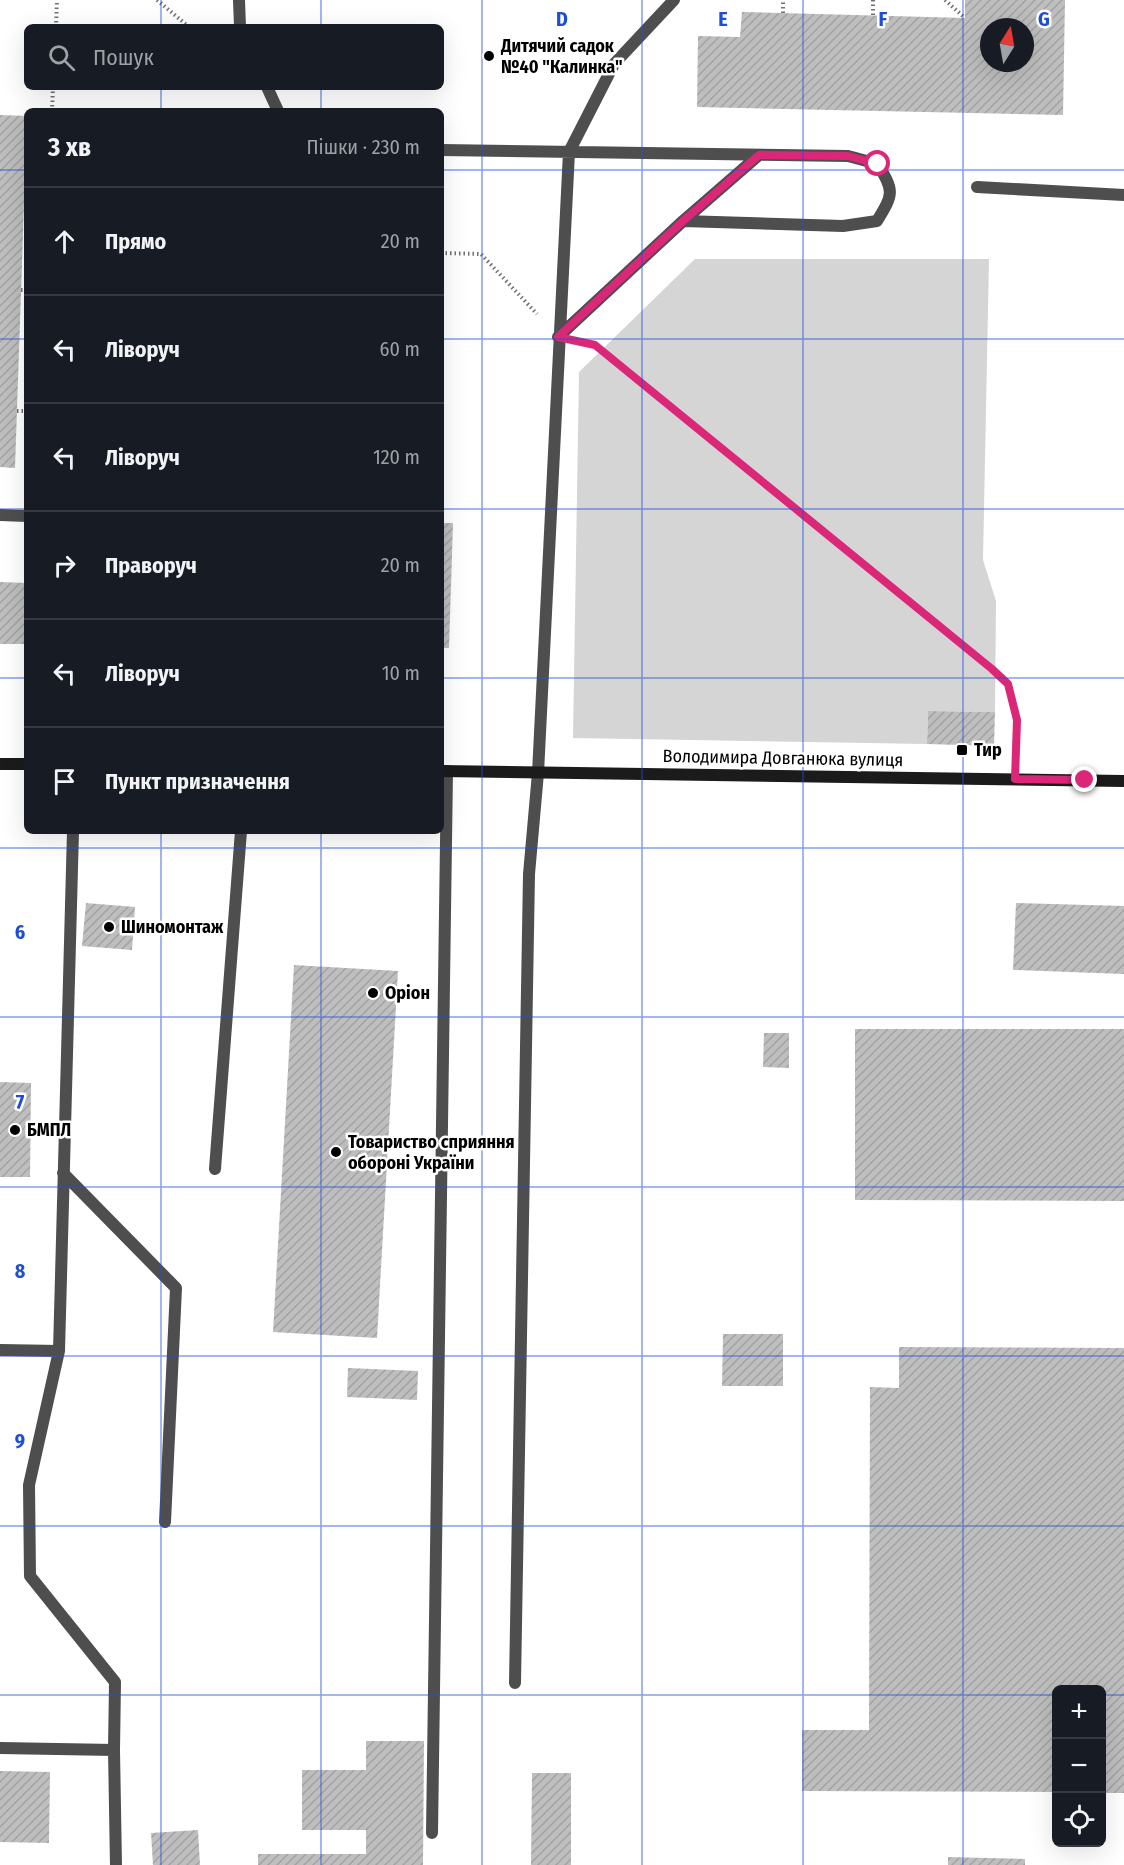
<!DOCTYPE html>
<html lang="uk">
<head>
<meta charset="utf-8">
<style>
	body { margin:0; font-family:"Fira Sans Condensed",sans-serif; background:#242831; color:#f1f3f6 }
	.controls { position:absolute; right:18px; bottom:18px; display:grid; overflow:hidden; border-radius:9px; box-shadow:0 6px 24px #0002 }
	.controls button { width:54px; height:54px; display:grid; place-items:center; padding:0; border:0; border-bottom:2px solid #363941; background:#171b24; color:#f1f3f6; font:30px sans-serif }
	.compass { position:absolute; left:980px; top:18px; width:54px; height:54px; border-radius:50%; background:#171b24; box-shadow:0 6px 24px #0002; rotate:11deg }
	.stop { position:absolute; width:18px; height:18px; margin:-14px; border:4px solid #db2777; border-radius:50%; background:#fff }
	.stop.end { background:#db2777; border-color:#fff; box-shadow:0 2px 6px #0008 }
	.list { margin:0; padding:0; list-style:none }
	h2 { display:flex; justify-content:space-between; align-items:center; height:78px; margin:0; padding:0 24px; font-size:26px }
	h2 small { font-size:20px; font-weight:400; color:#9ea1a6 }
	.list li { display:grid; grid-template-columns:39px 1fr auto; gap:18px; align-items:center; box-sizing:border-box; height:108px; padding:0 24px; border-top:2px solid #363941 }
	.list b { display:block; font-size:22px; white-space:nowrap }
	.list em { font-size:20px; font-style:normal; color:#9ea1a6 }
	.icon { flex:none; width:33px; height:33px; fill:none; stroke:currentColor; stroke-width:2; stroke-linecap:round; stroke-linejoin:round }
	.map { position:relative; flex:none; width:1124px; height:1865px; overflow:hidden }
	.search { position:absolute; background:#171b24; box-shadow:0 6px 24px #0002; left:24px; top:24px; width:420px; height:66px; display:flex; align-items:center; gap:15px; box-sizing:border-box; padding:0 21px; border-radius:9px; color:#9ea1a6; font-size:22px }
	.panel { position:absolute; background:#171b24; box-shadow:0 6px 24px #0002; left:24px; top:108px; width:420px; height:726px; border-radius:9px }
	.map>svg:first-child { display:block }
	.grass { fill:#d5d5d5 }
	.building { fill:url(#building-hatch); fill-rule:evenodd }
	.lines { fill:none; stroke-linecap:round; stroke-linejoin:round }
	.path { stroke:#707070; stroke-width:4; stroke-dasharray:1.5 3; stroke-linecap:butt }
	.service { stroke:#4e4e4e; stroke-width:12 }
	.secondary { stroke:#1b1b1b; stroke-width:12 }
	.route { stroke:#db2777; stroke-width:8 }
	.grid { fill:none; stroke:#1d4ed8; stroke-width:1.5; stroke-opacity:0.55 }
	.poi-dot { fill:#000; stroke:#fff; stroke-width:2 }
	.labels { text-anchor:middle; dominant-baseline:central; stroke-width:5; stroke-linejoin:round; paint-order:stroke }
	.poi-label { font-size:18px; font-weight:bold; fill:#000; stroke:#fff; text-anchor:start }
	.street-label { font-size:18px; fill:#000; stroke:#fff }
	.grid-label { font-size:20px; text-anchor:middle; font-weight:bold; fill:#1d4ed8; stroke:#fff; stroke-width:5; stroke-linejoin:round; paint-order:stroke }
</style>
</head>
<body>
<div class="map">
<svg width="1124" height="1865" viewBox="0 0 1124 1865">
	<defs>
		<pattern id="building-hatch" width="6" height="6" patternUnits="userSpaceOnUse" patternTransform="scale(1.5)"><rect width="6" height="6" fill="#bebebe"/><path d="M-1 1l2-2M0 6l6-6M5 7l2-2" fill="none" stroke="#a2a2a2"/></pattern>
	</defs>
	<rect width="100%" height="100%" fill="#fff"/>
	<!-- grass -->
	<path class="grass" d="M 695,259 L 989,259 L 983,560 L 996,601 L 995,712 L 928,711 L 927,744 L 573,738 L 579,372 Z"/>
	<!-- building -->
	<path class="building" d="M 965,0 L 1065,0 L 1063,115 L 697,107 L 698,36 L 740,37 L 742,12 L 965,18 ZM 989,27 L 1025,27 L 1025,63 L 989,63 Z
		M 0,115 L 27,116 L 15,468 L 0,467 Z
		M 441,523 L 453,523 L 449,648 L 441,648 Z
		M 0,582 L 27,583 L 27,644 L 0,644 Z
		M 928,711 L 995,712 L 994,746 L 927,744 Z
		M 86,903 L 135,907 L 132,950 L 82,946 Z
		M 1016,903 L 1124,906 L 1124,974 L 1013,970 Z
		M 294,965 L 398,971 L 377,1338 L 273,1332 Z
		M 855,1029 L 1124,1029 L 1124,1201 L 855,1200 Z
		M 764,1033 L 789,1033 L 789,1068 L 763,1067 Z
		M 0,1082 L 31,1083 L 30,1177 L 0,1177 Z
		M 723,1334 L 783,1334 L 783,1386 L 722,1386 Z
		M 899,1347 L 1124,1348 L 1124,1793 L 1102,1793 L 1102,1690 L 1056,1690 L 1056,1792 L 802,1791 L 802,1730 L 869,1730 L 870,1387 L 899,1388 Z
		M 348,1368 L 418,1371 L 417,1400 L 347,1397 Z
		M 366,1741 L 424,1741 L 423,1865 L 258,1865 L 258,1854 L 366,1854 L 366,1830 L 302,1830 L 302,1770 L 366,1770 Z
		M 0,1771 L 50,1772 L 49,1843 L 0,1842 Z
		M 532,1773 L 571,1773 L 571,1865 L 531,1865 Z
		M 198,1830 L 200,1865 L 153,1865 L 151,1833 Z
		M 948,1857 L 1025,1859 L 1025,1865 L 948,1865 Z"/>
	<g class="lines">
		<!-- path -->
		<path class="path" d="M 157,0 L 189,27
			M 945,0 L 965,18
			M 783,13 L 783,0
			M 873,15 L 873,0
			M 56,27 L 57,0
			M 52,111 L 53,87
			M 25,175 L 27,175
			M 441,253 L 481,254 L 537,314
			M 21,290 L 27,290
			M 585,343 L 595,345 L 992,669 L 1008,684 L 1017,720 L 1016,758
			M 17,411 L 27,411"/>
		<!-- service -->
		<path class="service" d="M 239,0 L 240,27
			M 267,87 L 278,111
			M 441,150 L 848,156 L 878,164 C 894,192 894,193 877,221 L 843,226 L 683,221
			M 977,187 L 1124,195
			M 558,337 L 683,221 L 759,155
			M 0,515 L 27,516
			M 73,831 L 59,1351 L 29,1485 L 30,1576 L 115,1682 L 114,1750 L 116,1865
			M 215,1169 L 241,831
			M 63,1173 L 176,1288 L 165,1522
			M 0,1350 L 59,1351
			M 515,1683 L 529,874 L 538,773 L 569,152 L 614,64 L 674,0
			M 0,1748 L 114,1750
			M 432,1833 L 447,771"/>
		<!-- secondary -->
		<path class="secondary" d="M 0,764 L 27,764
			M 441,771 L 1124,781"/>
	</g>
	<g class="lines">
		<!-- route -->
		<path class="route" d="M 878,164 L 848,156 L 759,155 L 683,221 L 558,337 L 595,345 L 992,669 L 1008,684 L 1017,720 L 1015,779 L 1085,780"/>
	</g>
	<!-- grid -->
	<path class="grid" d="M 161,0 L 161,27M 321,0 L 321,27M 482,0 L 482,1865M 642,0 L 642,1865M 803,0 L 803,1865M 963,0 L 963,1865M 161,87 L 161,111M 321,87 L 321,111M 0,170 L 27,170M 441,170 L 1124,170M 0,339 L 27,339M 441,339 L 1124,339M 0,509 L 27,509M 441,509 L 1124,509M 0,678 L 27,678M 441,678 L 1124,678M 161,831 L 161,1865M 321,831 L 321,1865M 0,848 L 1124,848M 0,1017 L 1124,1017M 0,1187 L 1124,1187M 0,1356 L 1124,1356M 0,1526 L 1124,1526M 0,1695 L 1056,1695M 1102,1695 L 1124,1695"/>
	<!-- markers -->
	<g class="poi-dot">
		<circle cx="489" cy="56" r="6"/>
		<rect x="956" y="744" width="12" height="12" rx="3"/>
		<circle cx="109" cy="927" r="6"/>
		<circle cx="373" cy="993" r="6"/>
		<circle cx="15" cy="1130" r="6"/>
		<circle cx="336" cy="1152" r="6"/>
	</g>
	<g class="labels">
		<!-- poi labels -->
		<g class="poi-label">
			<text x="501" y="46">Дитячий садок<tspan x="501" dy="21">№40 "Калинка"</tspan></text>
			<text x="974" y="750">Тир</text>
			<text x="121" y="927">Шиномонтаж</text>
			<text x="385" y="993">Оріон</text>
			<text x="27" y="1130">БМПЛ</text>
			<text x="348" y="1142">Товариство сприяння<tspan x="348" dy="21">обороні України</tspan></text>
		</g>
		<!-- street labels -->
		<g class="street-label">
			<text transform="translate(783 758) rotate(1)">Володимира Довганюка вулиця</text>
		</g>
	</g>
	<g class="grid-label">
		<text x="562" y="26">D</text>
		<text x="723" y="26">E</text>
		<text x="883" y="26">F</text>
		<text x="1044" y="26">G</text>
		<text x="20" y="939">6</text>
		<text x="20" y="1109">7</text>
		<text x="20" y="1278">8</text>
		<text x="20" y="1448">9</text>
	</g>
</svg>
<div class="controls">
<button>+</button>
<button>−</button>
<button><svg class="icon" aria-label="locate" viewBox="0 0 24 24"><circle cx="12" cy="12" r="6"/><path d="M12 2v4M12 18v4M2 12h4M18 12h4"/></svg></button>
</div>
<svg class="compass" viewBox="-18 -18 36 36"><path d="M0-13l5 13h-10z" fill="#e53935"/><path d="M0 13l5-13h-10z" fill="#9ea1a6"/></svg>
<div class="stop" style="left:878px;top:164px"></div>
<div class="stop end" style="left:1085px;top:780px"></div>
<div class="search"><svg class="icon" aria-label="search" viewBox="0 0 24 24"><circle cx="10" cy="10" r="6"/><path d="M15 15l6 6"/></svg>Пошук</div>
<section class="panel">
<h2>3 хв<small>Пішки · 230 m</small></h2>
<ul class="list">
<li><svg class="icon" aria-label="ahead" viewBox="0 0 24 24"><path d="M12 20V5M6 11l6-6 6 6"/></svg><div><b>Прямо</b></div><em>20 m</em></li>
<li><svg class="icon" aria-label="left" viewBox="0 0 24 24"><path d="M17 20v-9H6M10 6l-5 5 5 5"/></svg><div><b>Ліворуч</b></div><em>60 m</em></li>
<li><svg class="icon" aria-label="left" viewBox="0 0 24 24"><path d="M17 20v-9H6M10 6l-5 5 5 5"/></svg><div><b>Ліворуч</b></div><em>120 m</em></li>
<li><svg class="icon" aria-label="right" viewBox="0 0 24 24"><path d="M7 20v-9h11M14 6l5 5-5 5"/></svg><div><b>Праворуч</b></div><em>20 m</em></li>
<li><svg class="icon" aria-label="left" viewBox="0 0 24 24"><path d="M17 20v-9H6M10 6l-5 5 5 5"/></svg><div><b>Ліворуч</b></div><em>10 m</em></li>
<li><svg class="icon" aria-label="arrive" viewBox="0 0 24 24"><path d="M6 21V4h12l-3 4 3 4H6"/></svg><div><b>Пункт призначення</b></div></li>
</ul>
</section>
</div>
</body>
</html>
